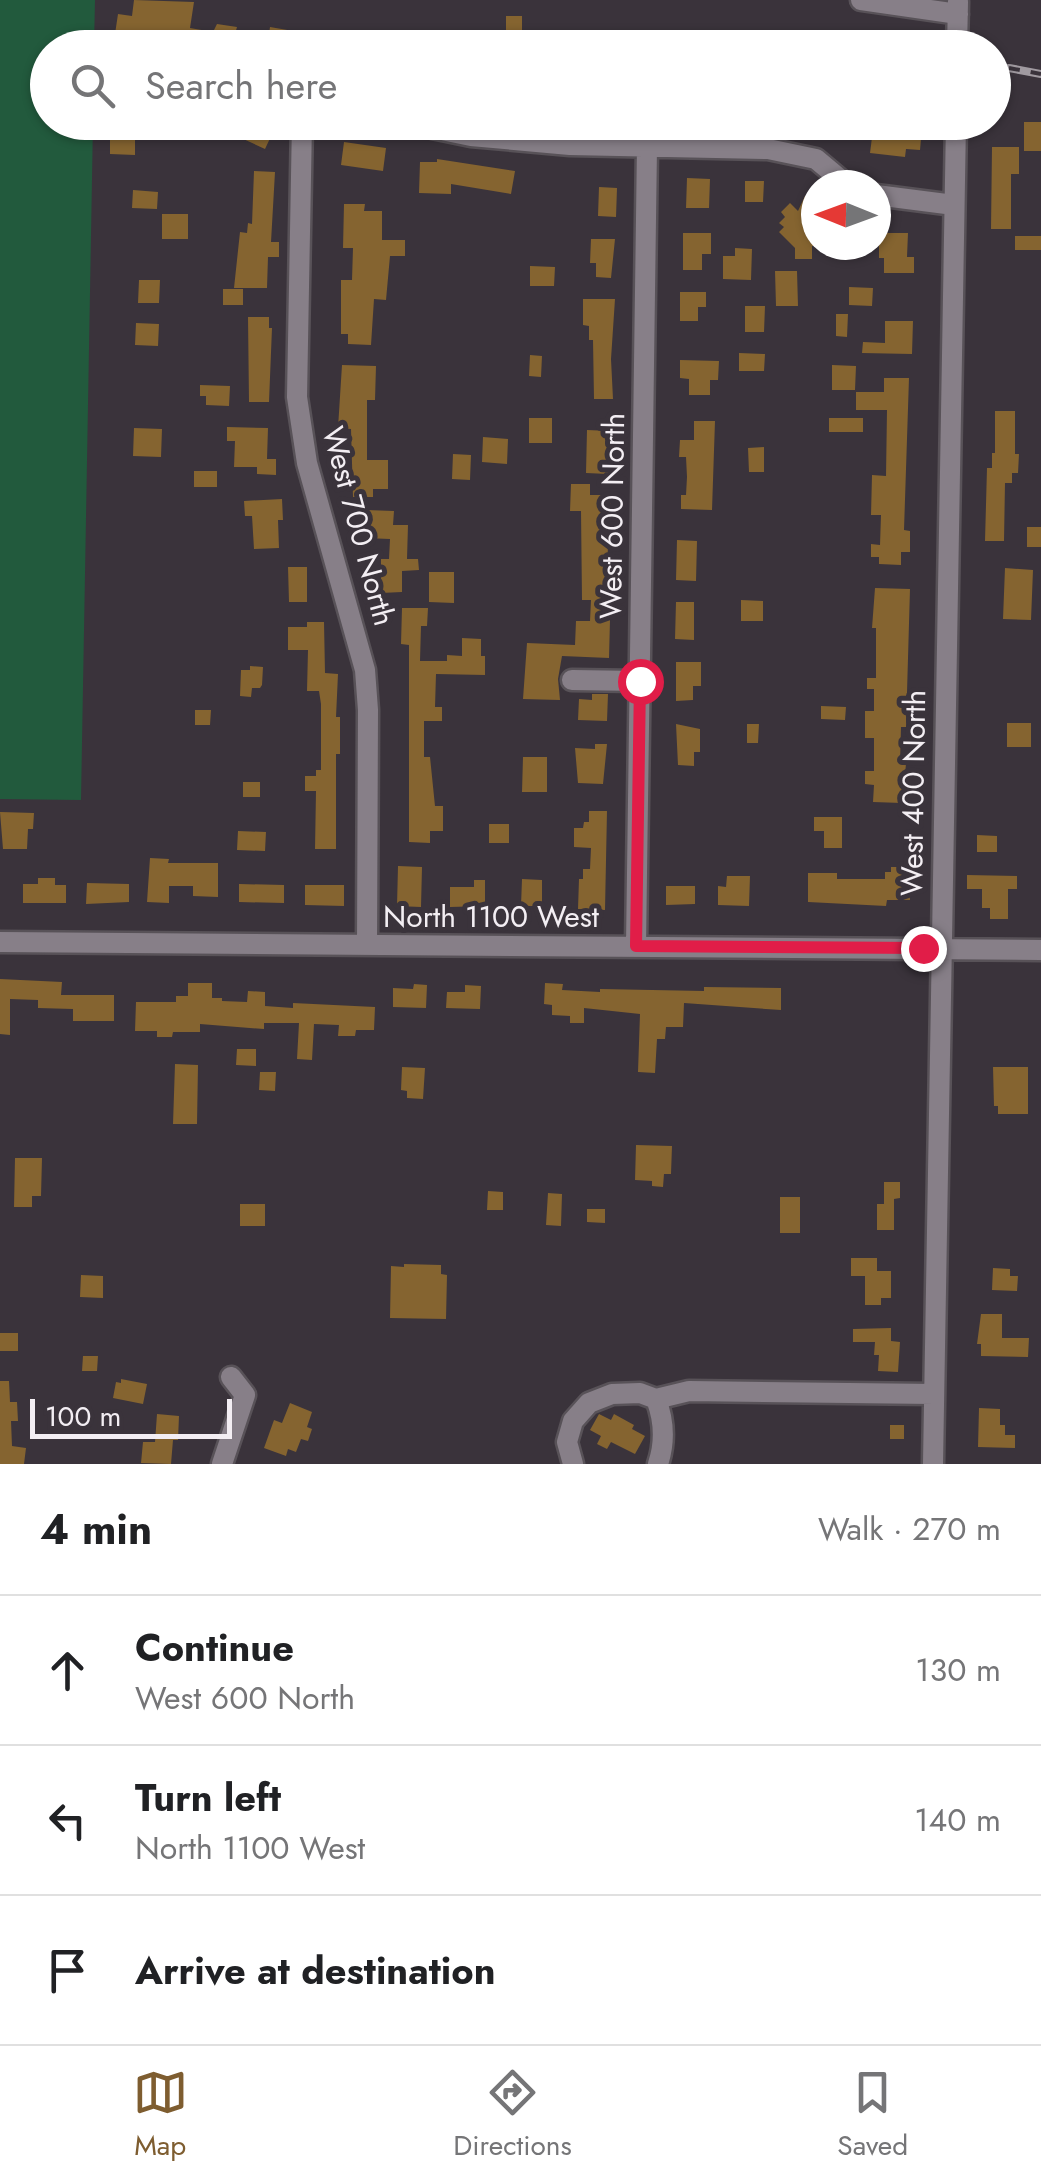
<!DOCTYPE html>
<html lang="en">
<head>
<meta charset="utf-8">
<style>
	body { margin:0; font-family:Jost,sans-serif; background:#f2f2f2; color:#202124 }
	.compass { position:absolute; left:801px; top:170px; width:90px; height:90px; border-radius:50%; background:#fff; box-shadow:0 2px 8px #0004; rotate:271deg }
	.scale { position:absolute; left:30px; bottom:25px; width:202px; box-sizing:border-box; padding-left:10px; border:5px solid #f3eef3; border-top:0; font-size:28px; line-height:35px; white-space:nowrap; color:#f3eef3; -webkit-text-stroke:8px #3a333b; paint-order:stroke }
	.stop { position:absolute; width:30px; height:30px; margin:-22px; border:8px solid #e11d48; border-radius:50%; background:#fff }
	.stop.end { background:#e11d48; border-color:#fff; box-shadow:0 2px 10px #0008 }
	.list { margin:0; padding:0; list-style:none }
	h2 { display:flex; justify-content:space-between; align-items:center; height:130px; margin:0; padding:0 40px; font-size:42px }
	h2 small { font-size:32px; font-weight:400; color:#757577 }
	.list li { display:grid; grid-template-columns:65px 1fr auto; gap:30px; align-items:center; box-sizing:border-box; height:150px; padding:0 40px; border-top:2px solid #e0e0e0 }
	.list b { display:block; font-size:38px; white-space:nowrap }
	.list p { margin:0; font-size:32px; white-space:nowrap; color:#757577 }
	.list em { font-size:32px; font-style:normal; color:#757577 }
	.icon { flex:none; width:55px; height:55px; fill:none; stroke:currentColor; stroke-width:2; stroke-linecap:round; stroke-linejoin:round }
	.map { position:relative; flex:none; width:1041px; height:1464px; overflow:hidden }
	.search { position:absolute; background:#fff; box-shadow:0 2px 8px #0004; left:30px; right:30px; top:30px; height:110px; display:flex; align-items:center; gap:25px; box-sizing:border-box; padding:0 35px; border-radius:55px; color:#757577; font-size:38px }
	.sheet { height:580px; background:#fff }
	nav { display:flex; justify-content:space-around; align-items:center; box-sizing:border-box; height:140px; border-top:2px solid #e0e0e0; background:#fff; font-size:28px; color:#757577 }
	nav a { display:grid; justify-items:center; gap:5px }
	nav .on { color:#7e5d30 }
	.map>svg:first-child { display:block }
	.green { fill:#225a3d }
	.building { fill:#856430 }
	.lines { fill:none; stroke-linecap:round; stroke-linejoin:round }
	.minor-casing { stroke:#585258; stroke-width:25 }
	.minor { stroke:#877f88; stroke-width:20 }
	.rail-casing { stroke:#a09aa0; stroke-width:8 }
	.rail { stroke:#3a333b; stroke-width:4; stroke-dasharray:11; stroke-linecap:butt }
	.route { stroke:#e11d48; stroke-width:12 }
	.labels { text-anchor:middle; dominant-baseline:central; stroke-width:10; stroke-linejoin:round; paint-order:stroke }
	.street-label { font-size:30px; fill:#f3eef3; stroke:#3a333b }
</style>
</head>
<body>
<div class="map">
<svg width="1041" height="1464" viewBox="0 0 1041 1464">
	<rect width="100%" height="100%" fill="#3a333b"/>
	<!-- green -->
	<path class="green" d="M 0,0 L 95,0 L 94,47 L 48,48 L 48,122 L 93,123 L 81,800 L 0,799 Z"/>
	<!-- building -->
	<path class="building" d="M 134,0 L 194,2 L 190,28 L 213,32 L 217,24 L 237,27 L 235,34 L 268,40 L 270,27 L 293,31 L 293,34 L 302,36 L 300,48 L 193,48 L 115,34 L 118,14 L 132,16 Z
		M 506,16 L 522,16 L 522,42 L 506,42 Z
		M 655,34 L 676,34 L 676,48 L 655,48 Z
		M 400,35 L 418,37 L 416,48 L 399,48 Z
		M 110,122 L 207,122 L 207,137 L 135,137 L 135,155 L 110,154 Z
		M 232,122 L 252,122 L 273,132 L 265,149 L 228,132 Z
		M 874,122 L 922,128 L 920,150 L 906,149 L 905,157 L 870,153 Z
		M 1024,122 L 1041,122 L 1041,151 L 1024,151 Z
		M 344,142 L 386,148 L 383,171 L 341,165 Z
		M 992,147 L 1019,147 L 1019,174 L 1011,174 L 1011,229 L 991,229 Z
		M 437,159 L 515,171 L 511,194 L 451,184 L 451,194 L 419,193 L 420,162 L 437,162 Z
		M 254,171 L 275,172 L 271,242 L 279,242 L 279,257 L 268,257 L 267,288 L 234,288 L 240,232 L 247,233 L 248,223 L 252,224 Z
		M 687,178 L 710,179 L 709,208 L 686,208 Z
		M 745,181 L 764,181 L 763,202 L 745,202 Z
		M 599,187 L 617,188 L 616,217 L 598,216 Z
		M 133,190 L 158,192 L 157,209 L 132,208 Z
		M 805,196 L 816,201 L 816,246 L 812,246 L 812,259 L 795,259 L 795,248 L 779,232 L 784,227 L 779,223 L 785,217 L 781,212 L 790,203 L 798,211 Z
		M 344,204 L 365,204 L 364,211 L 382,211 L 382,240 L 405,240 L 405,256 L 390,256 L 386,300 L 374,299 L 371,345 L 348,344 L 348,334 L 341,334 L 341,280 L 352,280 L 353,248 L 343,248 Z
		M 162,214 L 188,214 L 188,239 L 162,239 Z
		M 683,233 L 711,233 L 711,254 L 702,254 L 702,270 L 683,270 Z
		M 879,233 L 908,233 L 907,257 L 914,257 L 914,273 L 884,273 L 884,258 L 879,258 Z
		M 1015,236 L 1041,236 L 1041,250 L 1015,250 Z
		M 591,239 L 615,239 L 611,278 L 596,277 L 596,263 L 590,263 Z
		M 735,248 L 752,249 L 751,280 L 723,279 L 723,256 L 735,256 Z
		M 530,266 L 555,267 L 554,286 L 530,286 Z
		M 775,271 L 797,271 L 798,306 L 776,306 Z
		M 139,280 L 160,280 L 159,303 L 138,303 Z
		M 849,287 L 873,288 L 872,306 L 849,305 Z
		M 223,289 L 243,289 L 243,305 L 223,305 Z
		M 680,292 L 706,292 L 706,307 L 698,307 L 698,321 L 680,321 Z
		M 583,299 L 615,299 L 611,359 L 613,399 L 594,399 L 593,340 L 589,340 L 589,326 L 583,325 Z
		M 745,306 L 765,306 L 764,332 L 745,332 Z
		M 836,314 L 848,314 L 847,337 L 836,336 Z
		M 248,317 L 269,317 L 269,328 L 272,328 L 269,402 L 249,402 Z
		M 885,321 L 913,321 L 912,354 L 862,353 L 863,342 L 885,343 Z
		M 136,323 L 159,324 L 158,346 L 135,345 Z
		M 739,353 L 765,354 L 764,371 L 739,371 Z
		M 530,355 L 542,356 L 541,377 L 529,376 Z
		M 680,360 L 719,361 L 718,380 L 710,380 L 710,395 L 689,395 L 689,379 L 680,378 Z
		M 342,365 L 376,366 L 375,400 L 367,400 L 367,460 L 388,460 L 388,489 L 373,489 L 373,497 L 353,497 L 351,429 L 338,428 Z
		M 832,365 L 856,366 L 855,390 L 832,390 Z
		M 884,378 L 909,378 L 904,530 L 910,531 L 910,552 L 901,552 L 901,565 L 879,564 L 879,557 L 871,557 L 871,544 L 880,545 L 881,515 L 871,515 L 872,475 L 886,476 L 887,410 L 856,410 L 856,392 L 884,392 Z
		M 200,385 L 230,386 L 229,406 L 206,405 L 206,396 L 200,396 Z
		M 995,411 L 1015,411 L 1015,454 L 1019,454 L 1018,473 L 1012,473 L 1012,483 L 1005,483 L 1004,541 L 985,541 L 987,468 L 992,468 L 992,453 L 995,453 Z
		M 529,418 L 552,418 L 552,443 L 529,443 Z
		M 829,418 L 863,418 L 863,432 L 829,432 Z
		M 694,421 L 715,421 L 712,510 L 681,509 L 681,495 L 686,495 L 687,477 L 686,457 L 679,457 L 680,440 L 694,440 Z
		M 227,427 L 268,428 L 267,459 L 276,459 L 276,475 L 257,474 L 257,467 L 234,467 L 235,441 L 227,441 Z
		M 134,428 L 162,429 L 161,457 L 133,456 Z
		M 587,430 L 610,431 L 608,474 L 586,473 Z
		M 483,437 L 508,439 L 507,464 L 482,462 Z
		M 764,447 L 764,472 L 749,472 L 748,448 Z
		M 453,454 L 471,455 L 470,480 L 452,479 Z
		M 194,471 L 217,471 L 217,487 L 194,487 Z
		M 571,484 L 590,484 L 590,495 L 611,495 L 606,582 L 611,582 L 609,658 L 562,656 L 558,679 L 560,700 L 523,699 L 527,643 L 575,645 L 576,621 L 590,621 L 591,600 L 582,600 L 581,511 L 570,511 Z
		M 282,499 L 283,520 L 278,520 L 279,548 L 254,549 L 252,516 L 245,516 L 244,501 Z
		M 366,510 L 394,511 L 393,525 L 408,525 L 407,559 L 418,559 L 419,570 L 402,571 L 402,592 L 381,593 L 381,559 L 389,559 L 390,539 L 365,538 Z
		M 1027,527 L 1041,527 L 1041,547 L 1027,547 Z
		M 677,540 L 697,541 L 696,581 L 676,580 Z
		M 288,567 L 307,567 L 307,602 L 289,602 Z
		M 1005,568 L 1033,570 L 1031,620 L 1003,619 Z
		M 429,572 L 454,572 L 454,603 L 429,602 Z
		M 875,588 L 910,589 L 906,727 L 901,727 L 900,763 L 906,764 L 902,803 L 873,802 L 874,785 L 865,784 L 865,771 L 874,771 L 874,738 L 865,738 L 865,711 L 874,711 L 874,689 L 867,689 L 867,678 L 876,678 L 876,628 L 872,628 Z
		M 741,600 L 763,601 L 763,621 L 741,621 Z
		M 676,602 L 694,602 L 694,640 L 675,639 Z
		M 402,608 L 428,608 L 427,626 L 421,626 L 420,661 L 447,661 L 447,655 L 462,656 L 462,638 L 481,639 L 481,656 L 485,656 L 485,675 L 436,674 L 435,707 L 442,707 L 442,721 L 424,721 L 424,757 L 430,757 L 435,806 L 443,806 L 443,831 L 430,831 L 430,843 L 409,842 L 409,645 L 401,644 Z
		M 307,622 L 324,622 L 325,673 L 338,674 L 336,717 L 340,717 L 340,754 L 336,754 L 336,849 L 315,849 L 316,791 L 305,791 L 305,776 L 316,776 L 316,770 L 321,770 L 321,704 L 319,691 L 307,691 L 308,650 L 288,650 L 288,627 L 307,627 Z
		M 676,662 L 701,662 L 701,686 L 693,686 L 693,700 L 676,701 Z
		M 250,666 L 263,667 L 262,685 L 260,688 L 252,688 L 251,697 L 240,696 L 241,670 L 250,670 Z
		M 592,694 L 608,694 L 607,721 L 578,720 L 579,699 L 592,700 Z
		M 821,706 L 846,707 L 845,720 L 821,719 Z
		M 195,710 L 211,710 L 210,725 L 195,725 Z
		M 1007,723 L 1031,723 L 1031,747 L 1007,747 Z
		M 676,724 L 700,729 L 700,752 L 694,752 L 694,766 L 678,765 Z
		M 747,724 L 759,724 L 758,743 L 747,743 Z
		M 595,744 L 607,744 L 603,784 L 578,783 L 575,748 L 595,749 Z
		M 523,757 L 547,757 L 547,792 L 522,792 Z
		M 243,782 L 260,782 L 260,797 L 243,797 Z
		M 589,811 L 607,811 L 605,910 L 578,909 L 579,879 L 583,879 L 583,869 L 590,869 L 591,848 L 574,847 L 574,828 L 583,828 L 584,822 L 589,822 Z
		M 0,812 L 34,813 L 33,829 L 28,829 L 27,849 L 3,849 Z
		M 814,817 L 842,817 L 842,848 L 824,848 L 824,831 L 814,831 Z
		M 489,824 L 509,824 L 509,843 L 489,843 Z
		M 238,831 L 266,832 L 265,851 L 237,850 Z
		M 977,835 L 997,836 L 997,852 L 977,852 Z
		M 150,858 L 169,859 L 168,863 L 218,863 L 218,897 L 193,896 L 193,886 L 169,886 L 169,903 L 147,902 Z
		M 398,866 L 422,867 L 421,907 L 397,906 Z
		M 891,867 L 909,867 L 910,900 L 887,900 L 886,906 L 808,902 L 808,873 L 837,873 L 837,879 L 885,879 L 885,872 L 891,872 Z
		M 967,875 L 1017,876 L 1017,889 L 1008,889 L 1008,919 L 990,919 L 990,908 L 982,908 L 982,889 L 967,889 Z
		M 727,876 L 750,876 L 749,906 L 718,905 L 718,886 L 726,887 Z
		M 38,878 L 55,878 L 55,885 L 66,885 L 66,903 L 23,903 L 23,884 L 38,884 Z
		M 522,879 L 542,880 L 542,906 L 521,906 Z
		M 474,880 L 485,880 L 485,906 L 450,907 L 450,887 L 474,887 Z
		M 87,883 L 129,884 L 129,902 L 86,904 Z
		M 239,884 L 284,885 L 284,903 L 239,902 Z
		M 305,885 L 344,885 L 344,906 L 305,905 Z
		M 666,886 L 695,886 L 695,904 L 666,905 Z
		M 0,979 L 62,982 L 61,995 L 114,995 L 114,1021 L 73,1021 L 73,1009 L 38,1008 L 38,1000 L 10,999 L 10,1035 L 0,1034 Z
		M 188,983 L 212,983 L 212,998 L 222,998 L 222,1001 L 247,1002 L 248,991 L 265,992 L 265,1006 L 293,1008 L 293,1003 L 375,1007 L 374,1030 L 356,1030 L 355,1036 L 338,1036 L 339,1025 L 314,1024 L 312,1060 L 297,1059 L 299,1023 L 264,1023 L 264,1029 L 200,1024 L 200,1032 L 173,1032 L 172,1037 L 157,1037 L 157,1031 L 135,1031 L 136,1002 L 176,1002 L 176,996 L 188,996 Z
		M 545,983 L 563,984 L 562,990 L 600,992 L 600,989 L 704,991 L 704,987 L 781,988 L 781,1010 L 684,1003 L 683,1027 L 666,1027 L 665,1039 L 657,1039 L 655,1073 L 638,1072 L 640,1014 L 584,1008 L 584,1023 L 570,1023 L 570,1016 L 552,1015 L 552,1005 L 544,1004 Z
		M 414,984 L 427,985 L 426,1008 L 393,1007 L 393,988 L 413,989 Z
		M 465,985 L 481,986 L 480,1009 L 446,1008 L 447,992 L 465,992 Z
		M 237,1049 L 256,1049 L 256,1066 L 236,1065 Z
		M 175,1064 L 198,1065 L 197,1124 L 173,1124 Z
		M 402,1067 L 425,1068 L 423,1099 L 407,1098 L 407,1091 L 401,1090 Z
		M 993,1067 L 1028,1067 L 1028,1114 L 998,1114 L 998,1106 L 994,1106 Z
		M 260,1072 L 276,1072 L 275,1091 L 259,1090 Z
		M 636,1145 L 672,1146 L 671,1174 L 664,1174 L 663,1187 L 652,1186 L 652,1181 L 635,1180 Z
		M 15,1158 L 42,1158 L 41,1196 L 32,1196 L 32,1207 L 14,1207 Z
		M 884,1182 L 900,1182 L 900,1198 L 894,1199 L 894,1230 L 877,1230 L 877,1204 L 884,1204 Z
		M 488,1191 L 503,1192 L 503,1210 L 487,1210 Z
		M 548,1193 L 562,1194 L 561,1226 L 546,1225 Z
		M 780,1197 L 800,1197 L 800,1233 L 780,1233 Z
		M 240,1204 L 265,1204 L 265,1226 L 240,1226 Z
		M 587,1209 L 605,1209 L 605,1223 L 587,1222 Z
		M 851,1258 L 877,1258 L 877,1271 L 891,1271 L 891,1298 L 881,1298 L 881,1305 L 865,1305 L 865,1276 L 851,1276 Z
		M 404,1264 L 441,1265 L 441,1274 L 447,1275 L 446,1319 L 390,1318 L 391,1266 L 404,1267 Z
		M 993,1268 L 1010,1269 L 1010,1276 L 1018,1276 L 1017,1291 L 992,1290 Z
		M 81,1275 L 103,1276 L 103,1298 L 80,1297 Z
		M 981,1314 L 1002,1314 L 1002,1338 L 1029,1338 L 1028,1357 L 981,1356 L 981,1344 L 977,1344 Z
		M 891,1328 L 891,1341 L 900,1342 L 898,1372 L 878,1371 L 879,1355 L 874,1355 L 875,1342 L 853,1342 L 853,1329 Z
		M 0,1333 L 18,1333 L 18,1351 L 0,1351 Z
		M 83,1356 L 98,1356 L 97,1371 L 82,1371 Z
		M 121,1379 L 147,1384 L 143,1404 L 113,1398 L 116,1382 L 121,1383 Z
		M 0,1381 L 9,1381 L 10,1402 L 17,1402 L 18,1421 L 11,1421 L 12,1446 L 26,1448 L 24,1464 L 0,1464 Z
		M 290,1403 L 312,1412 L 307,1427 L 312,1429 L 308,1441 L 301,1439 L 296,1452 L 288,1449 L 286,1456 L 264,1448 L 274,1420 L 282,1423 Z
		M 979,1408 L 1000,1409 L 1000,1425 L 1005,1425 L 1005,1435 L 1015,1435 L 1015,1448 L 978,1447 Z
		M 157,1414 L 179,1416 L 178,1440 L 173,1440 L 171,1464 L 141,1463 L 143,1442 L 155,1442 Z
		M 599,1414 L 611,1420 L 614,1414 L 634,1425 L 632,1429 L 645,1436 L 635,1454 L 611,1442 L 607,1449 L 597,1444 L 601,1436 L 590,1430 Z
		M 890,1425 L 904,1425 L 904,1439 L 890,1439 Z"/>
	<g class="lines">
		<!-- minor casing -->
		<g class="minor-casing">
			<path id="minor" d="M 861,0 L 958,14
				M 957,48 L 958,2
				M 302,122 L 297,397 L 307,463 L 365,670 L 368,710 L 367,945
				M 403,122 L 471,136 L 570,145 L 768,149 L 816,159 L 847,185
				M 876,195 L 954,205
				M 572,680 L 639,681
				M 0,942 L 1041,950
				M 636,946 L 647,146
				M 656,1399 C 664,1420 665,1443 658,1464
				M 222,1464 L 245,1395 L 231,1377
				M 573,1464 L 567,1442 L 573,1421 L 589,1403 L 612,1394 L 640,1393 L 656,1399 L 689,1391 L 934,1394
				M 933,1464 L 956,122"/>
		</g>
		<!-- minor -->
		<use href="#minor" class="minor"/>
		<!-- rail casing -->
		<g class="rail-casing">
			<path id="rail" d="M 1009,68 L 1041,74"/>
		</g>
		<!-- rail -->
		<use href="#rail" class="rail"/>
	</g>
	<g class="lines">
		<!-- route -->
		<path class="route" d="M 640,681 L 636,946 L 923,948"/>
	</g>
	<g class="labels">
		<!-- street labels -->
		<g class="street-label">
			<text transform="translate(612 516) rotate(-89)">West 600 North</text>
			<text transform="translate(359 526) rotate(75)">West 700 North</text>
			<text transform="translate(913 793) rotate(-89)">West 400 North</text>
			<text x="491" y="916">North 1100 West</text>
		</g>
	</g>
</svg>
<svg class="compass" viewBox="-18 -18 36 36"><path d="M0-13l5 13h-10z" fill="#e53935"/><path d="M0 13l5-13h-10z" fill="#757577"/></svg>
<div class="scale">100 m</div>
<div class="stop" style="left:640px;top:681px"></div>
<div class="stop end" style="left:923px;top:948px"></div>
<div class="search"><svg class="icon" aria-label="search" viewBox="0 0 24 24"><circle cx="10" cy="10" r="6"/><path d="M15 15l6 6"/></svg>Search here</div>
</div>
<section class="sheet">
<h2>4 min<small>Walk · 270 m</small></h2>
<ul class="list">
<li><svg class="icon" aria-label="ahead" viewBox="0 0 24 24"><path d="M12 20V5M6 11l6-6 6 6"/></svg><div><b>Continue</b><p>West 600 North</p></div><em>130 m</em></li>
<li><svg class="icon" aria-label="left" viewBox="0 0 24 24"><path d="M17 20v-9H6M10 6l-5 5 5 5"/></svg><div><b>Turn left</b><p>North 1100 West</p></div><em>140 m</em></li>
<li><svg class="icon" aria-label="arrive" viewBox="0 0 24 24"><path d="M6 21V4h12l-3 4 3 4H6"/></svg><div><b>Arrive at destination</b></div></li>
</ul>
</section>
<nav>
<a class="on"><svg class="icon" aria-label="map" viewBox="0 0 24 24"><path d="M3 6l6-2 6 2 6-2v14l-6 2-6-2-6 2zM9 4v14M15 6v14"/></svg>Map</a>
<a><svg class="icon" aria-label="directions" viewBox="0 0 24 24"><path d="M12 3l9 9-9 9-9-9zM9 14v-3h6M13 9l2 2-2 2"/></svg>Directions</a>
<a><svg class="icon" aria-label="saved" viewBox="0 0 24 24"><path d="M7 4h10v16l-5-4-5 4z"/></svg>Saved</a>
</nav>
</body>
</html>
